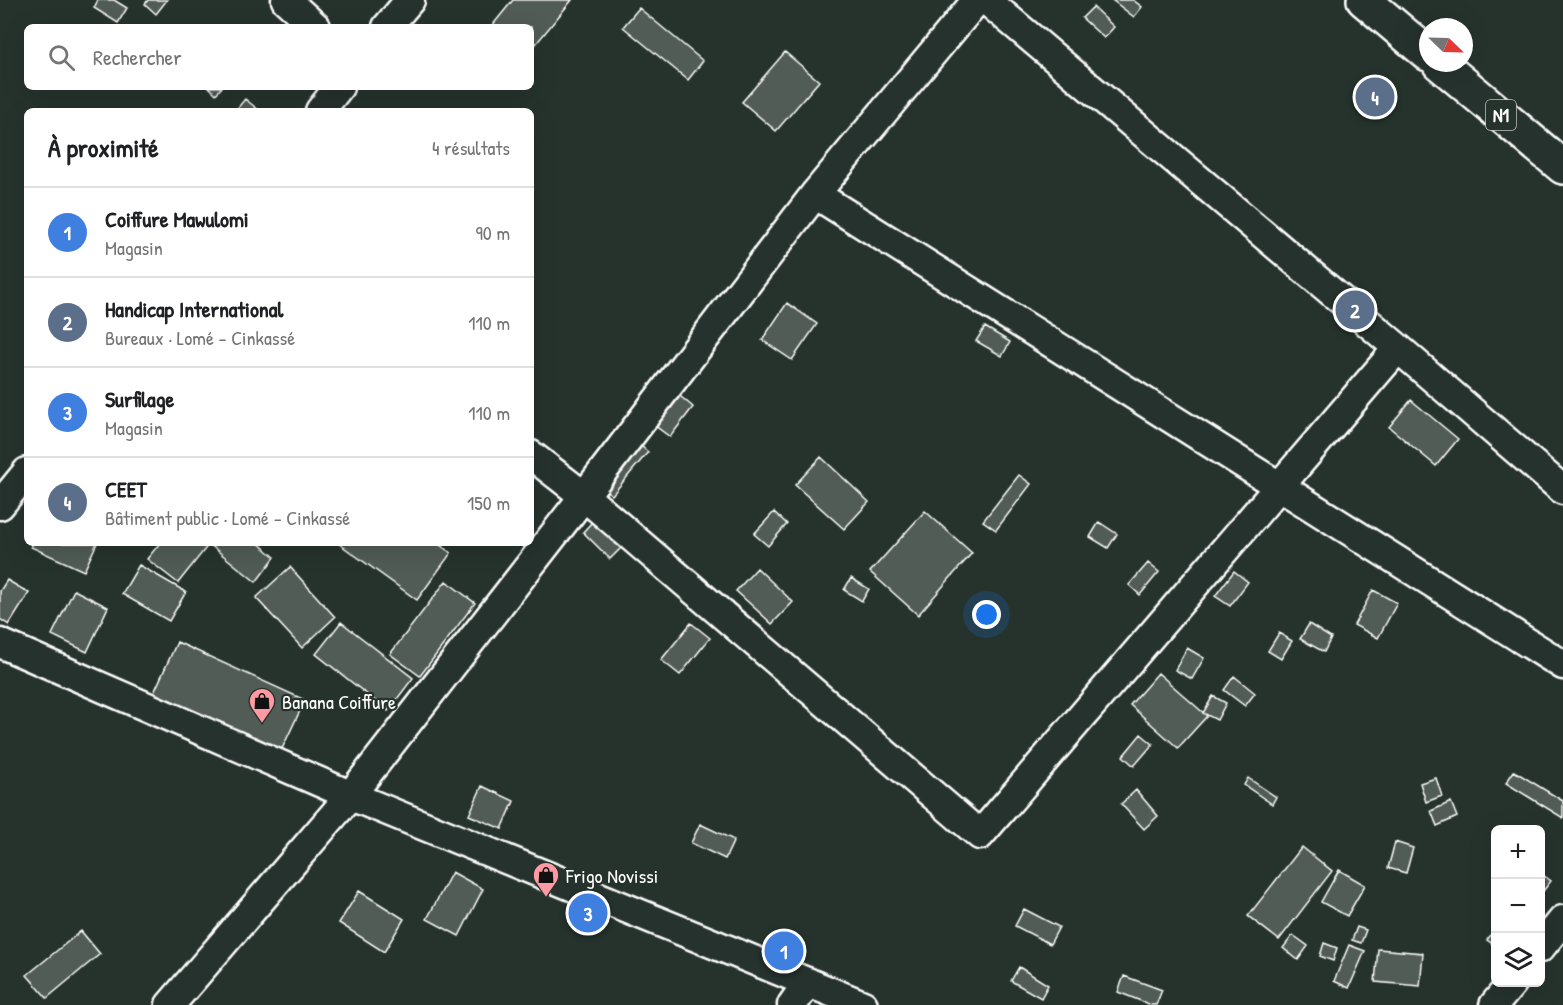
<!DOCTYPE html>
<html lang="fr">
<head>
<meta charset="utf-8">
<style>
	body { margin:0; font-family:"Patrick Hand",sans-serif; background:#f6f6f6; color:#202124 }
	.controls { position:absolute; right:18px; bottom:18px; display:grid; overflow:hidden; border-radius:9px; box-shadow:0 6px 24px #0002 }
	.controls button { width:54px; height:54px; display:grid; place-items:center; padding:0; border:0; border-bottom:2px solid #e0e0e0; background:#fff; color:#202124; font:30px sans-serif }
	.compass { position:absolute; left:1419px; top:18px; width:54px; height:54px; border-radius:50%; background:#fff; box-shadow:0 6px 24px #0002; rotate:113deg }
	.you { position:absolute; left:987px; top:615px; width:21px; height:21px; margin:-15px; border:4px solid #fff; border-radius:50%; background:#1a73e8; box-shadow:0 0 0 9px #1a73e833 }
	.badge { display:grid; place-items:center; width:39px; height:39px; border-radius:50%; background:#db2777; color:#fff; font-size:20px; font-weight:700 }
	.pin { position:absolute; translate:-50% -50%; border:3px solid #fff; box-shadow:0 2px 6px #0006 }
	.list { margin:0; padding:0; list-style:none }
	h2 { display:flex; justify-content:space-between; align-items:center; height:78px; margin:0; padding:0 24px; font-size:26px }
	h2 small { font-size:20px; font-weight:400; color:#757577 }
	.list li { display:grid; grid-template-columns:39px 1fr auto; gap:18px; align-items:center; box-sizing:border-box; height:90px; padding:0 24px; border-top:2px solid #e0e0e0 }
	.list b { display:block; font-size:22px; white-space:nowrap }
	.list p { margin:0; font-size:20px; white-space:nowrap; color:#757577 }
	.list em { font-size:20px; font-style:normal; color:#757577 }
	.icon { flex:none; width:33px; height:33px; fill:none; stroke:currentColor; stroke-width:2; stroke-linecap:round; stroke-linejoin:round }
	.map { position:relative; flex:none; width:1563px; height:1005px; overflow:hidden }
	.search { position:absolute; background:#fff; box-shadow:0 6px 24px #0002; left:24px; top:24px; width:510px; height:66px; display:flex; align-items:center; gap:15px; box-sizing:border-box; padding:0 21px; border-radius:9px; color:#757577; font-size:22px }
	.panel { position:absolute; background:#fff; box-shadow:0 6px 24px #0002; left:24px; top:108px; width:510px; height:438px; border-radius:9px }
	.map>svg:first-child { display:block }
	.building { fill:#515c57; stroke:#fff; stroke-width:1.5 }
	.lines { fill:none; stroke-linecap:round; stroke-linejoin:round }
	.street-casing { stroke:#fff; stroke-width:33 }
	.highway-casing { stroke:#fff; stroke-width:38 }
	.street { stroke:#26332d; stroke-width:28 }
	.highway { stroke:#26332d; stroke-width:33 }
	.labels { text-anchor:middle; dominant-baseline:central; stroke-width:4.5; stroke-linejoin:round; paint-order:stroke }
	.shield { fill:#26332d; stroke:#bec2c0; stroke-width:1.5 }
	.shield-label { font-size:18px; font-weight:bold; fill:#fff }
	.poi-label { font-size:20px; fill:#fff; stroke:#26332d; text-anchor:start }
</style>
</head>
<body>
<div class="map">
<svg width="1563" height="1005" viewBox="0 0 1563 1005">
	<rect width="100%" height="100%" fill="#26332d"/>
	<filter id="ink" filterUnits="userSpaceOnUse"><feTurbulence type="fractalNoise" baseFrequency=".0167" numOctaves="2"/><feDisplacementMap in="SourceGraphic" scale="12" xChannelSelector="R" yChannelSelector="G"/><feConvolveMatrix kernelMatrix="1 2 1 2 8 2 1 2 1" color-interpolation-filters="sRGB"/></filter>
	<g filter="url(#ink)">
		<!-- building -->
		<path class="building" d="M 98,0 L 114,0 L 127,8 L 118,23 L 94,8 Z
			M 148,0 L 167,0 L 156,14 L 145,4 Z
			M 513,0 L 572,0 L 531,50 L 531,27 L 491,27 Z
			M 1112,0 L 1133,0 L 1142,7 L 1134,17 Z
			M 1093,7 L 1114,27 L 1104,38 L 1082,18 Z
			M 639,8 L 703,61 L 688,80 L 623,27 Z
			M 785,52 L 819,81 L 776,131 L 742,102 Z
			M 209,87 L 222,87 L 216,94 Z
			M 245,99 L 260,111 L 235,111 Z
			M 787,303 L 817,324 L 792,360 L 762,340 Z
			M 985,327 L 1010,342 L 1002,356 L 976,341 Z
			M 674,391 L 693,407 L 670,437 L 650,422 Z
			M 1411,400 L 1458,439 L 1436,466 L 1389,427 Z
			M 635,441 L 648,452 L 612,495 L 599,485 Z
			M 821,457 L 869,502 L 844,529 L 795,485 Z
			M 1019,475 L 1031,484 L 996,530 L 983,521 Z
			M 925,511 L 972,553 L 918,615 L 870,572 Z
			M 774,512 L 787,524 L 768,546 L 754,534 Z
			M 593,521 L 621,548 L 610,559 L 583,532 Z
			M 1099,522 L 1117,534 L 1108,548 L 1090,537 Z
			M 33,543 L 97,543 L 84,571 L 31,547 Z
			M 160,543 L 258,543 L 275,557 L 256,582 L 209,544 L 178,583 L 147,559 Z
			M 338,543 L 437,543 L 451,553 L 417,600 Z
			M 1148,563 L 1159,572 L 1140,595 L 1129,585 Z
			M 139,565 L 186,592 L 169,621 L 122,594 Z
			M 290,567 L 335,617 L 302,648 L 256,598 Z
			M 757,568 L 793,602 L 772,624 L 736,591 Z
			M 1234,571 L 1248,582 L 1230,606 L 1215,596 Z
			M 851,578 L 869,589 L 862,601 L 844,590 Z
			M 7,580 L 29,593 L 9,625 L 0,619 L 0,591 Z
			M 446,581 L 475,603 L 420,676 L 390,654 Z
			M 74,590 L 108,607 L 87,652 L 52,635 Z
			M 1373,590 L 1397,603 L 1378,638 L 1354,625 Z
			M 341,622 L 413,678 L 388,711 L 316,654 Z
			M 691,623 L 710,638 L 680,675 L 661,660 Z
			M 1309,624 L 1331,638 L 1324,652 L 1300,639 Z
			M 1279,633 L 1292,641 L 1281,659 L 1268,651 Z
			M 177,642 L 305,700 L 280,753 L 153,695 Z
			M 1187,648 L 1204,658 L 1192,679 L 1175,670 Z
			M 1158,673 L 1207,716 L 1178,748 L 1130,705 Z
			M 1234,676 L 1255,693 L 1245,706 L 1224,690 Z
			M 1213,696 L 1226,703 L 1217,720 L 1203,713 Z
			M 1141,734 L 1153,744 L 1134,766 L 1123,756 Z
			M 1514,771 L 1563,801 L 1563,818 L 1506,783 Z
			M 1248,778 L 1276,797 L 1272,804 L 1244,785 Z
			M 1436,778 L 1442,796 L 1426,802 L 1420,783 Z
			M 482,786 L 514,801 L 502,829 L 469,815 Z
			M 1136,790 L 1158,816 L 1144,829 L 1121,804 Z
			M 1451,802 L 1457,817 L 1437,826 L 1431,811 Z
			M 700,824 L 734,840 L 725,859 L 691,843 Z
			M 1395,842 L 1413,848 L 1406,873 L 1388,868 Z
			M 1302,847 L 1332,871 L 1279,940 L 1248,916 Z
			M 1339,870 L 1365,885 L 1347,916 L 1321,902 Z
			M 452,872 L 483,889 L 459,936 L 427,919 Z
			M 1540,873 L 1551,881 L 1540,895 Z
			M 359,891 L 404,919 L 384,952 L 339,923 Z
			M 1024,909 L 1059,927 L 1050,944 L 1015,926 Z
			M 1357,927 L 1366,930 L 1361,943 L 1352,940 Z
			M 1496,928 L 1496,946 L 1487,940 Z
			M 81,931 L 100,954 L 47,998 L 27,975 Z
			M 1293,935 L 1308,946 L 1298,960 L 1283,948 Z
			M 1324,943 L 1337,948 L 1333,961 L 1320,956 Z
			M 1349,945 L 1365,951 L 1349,988 L 1334,981 Z
			M 1378,949 L 1423,953 L 1420,986 L 1375,982 Z
			M 1019,967 L 1048,985 L 1041,998 L 1011,981 Z
			M 1124,976 L 1162,990 L 1156,1005 L 1151,1005 L 1118,992 Z"/>
		<g class="lines">
			<!-- street casing -->
			<g class="street-casing">
				<path id="street" d="M 286,0 L 316,27
					M 986,0 L 1398,348 L 1563,490
					M 387,27 L 410,0
					M 320,111 L 339,87
					M 815,194 L 1563,665
					M 531,455 L 584,496 L 980,835 L 1398,348
					M 0,505 L 27,472
					M 0,643 L 361,800 L 863,1005
					M 1540,948 L 1563,920
					M 170,1005 L 350,796 L 584,496 L 815,194 L 977,0
					M 792,1005 L 808,982
					M 1494,1005 L 1513,982"/>
			</g>
			<!-- highway casing -->
			<g class="highway-casing">
				<path id="highway" d="M 1364,0 L 1428,54
					M 1439,63 L 1563,167"/>
			</g>
			<!-- street -->
			<use href="#street" class="street"/>
			<!-- highway -->
			<use href="#highway" class="highway"/>
		</g>
	</g>
	<!-- icons -->
	<defs>
		<g id="shop-pin" transform="scale(1.35)"><path d="M0 17L-7.5 6A9.5 9.5 0 1 1 7.5 6Z" fill="#ff9aa2" stroke="#26332d"/><path d="M-5-2.5h2.3a2.7 3.5 0 0 1 5.4 0H5L5.5 6h-11ZM-1.5-2.5h3a1.5 2.3 0 0 0-3 0Z" fill="#111"/></g>
	</defs>
	<g fill-rule="evenodd">
		<use href="#shop-pin" x="262" y="701"/>
		<use href="#shop-pin" x="546" y="875"/>
	</g>
	<g class="labels">
		<!-- shield labels -->
		<rect class="shield" x="1486" y="100" width="30" height="30" rx="4.5"/>
		<g class="shield-label">
			<text x="1501" y="115">N1</text>
		</g>
		<!-- poi labels -->
		<g class="poi-label">
			<text x="282" y="701">Banana Coiffure</text>
			<text x="566" y="875">Frigo Novissi</text>
		</g>
	</g>
</svg>
<div class="controls">
<button>+</button>
<button>−</button>
<button><svg class="icon" aria-label="layers" viewBox="0 0 24 24"><path d="M12 4l9 5-9 5-9-5zM3 14l9 5 9-5"/></svg></button>
</div>
<svg class="compass" viewBox="-18 -18 36 36"><path d="M0-13l5 13h-10z" fill="#e53935"/><path d="M0 13l5-13h-10z" fill="#757577"/></svg>
<div class="you"></div>
<div class="pin badge" style="left:784px;top:951px;background:#3f7fe0">1</div>
<div class="pin badge" style="left:1355px;top:310px;background:#5c6f8a">2</div>
<div class="pin badge" style="left:588px;top:913px;background:#3f7fe0">3</div>
<div class="pin badge" style="left:1375px;top:97px;background:#5c6f8a">4</div>
<div class="search"><svg class="icon" aria-label="search" viewBox="0 0 24 24"><circle cx="10" cy="10" r="6"/><path d="M15 15l6 6"/></svg>Rechercher</div>
<section class="panel">
<h2>À proximité<small>4 résultats</small></h2>
<ul class="list">
<li><span class="badge" style="background:#3f7fe0">1</span><div><b>Coiffure Mawulomi</b><p>Magasin</p></div><em>90 m</em></li>
<li><span class="badge" style="background:#5c6f8a">2</span><div><b>Handicap International</b><p>Bureaux · Lomé - Cinkassé</p></div><em>110 m</em></li>
<li><span class="badge" style="background:#3f7fe0">3</span><div><b>Surfilage</b><p>Magasin</p></div><em>110 m</em></li>
<li><span class="badge" style="background:#5c6f8a">4</span><div><b>CEET</b><p>Bâtiment public · Lomé - Cinkassé</p></div><em>150 m</em></li>
</ul>
</section>
</div>
</body>
</html>
